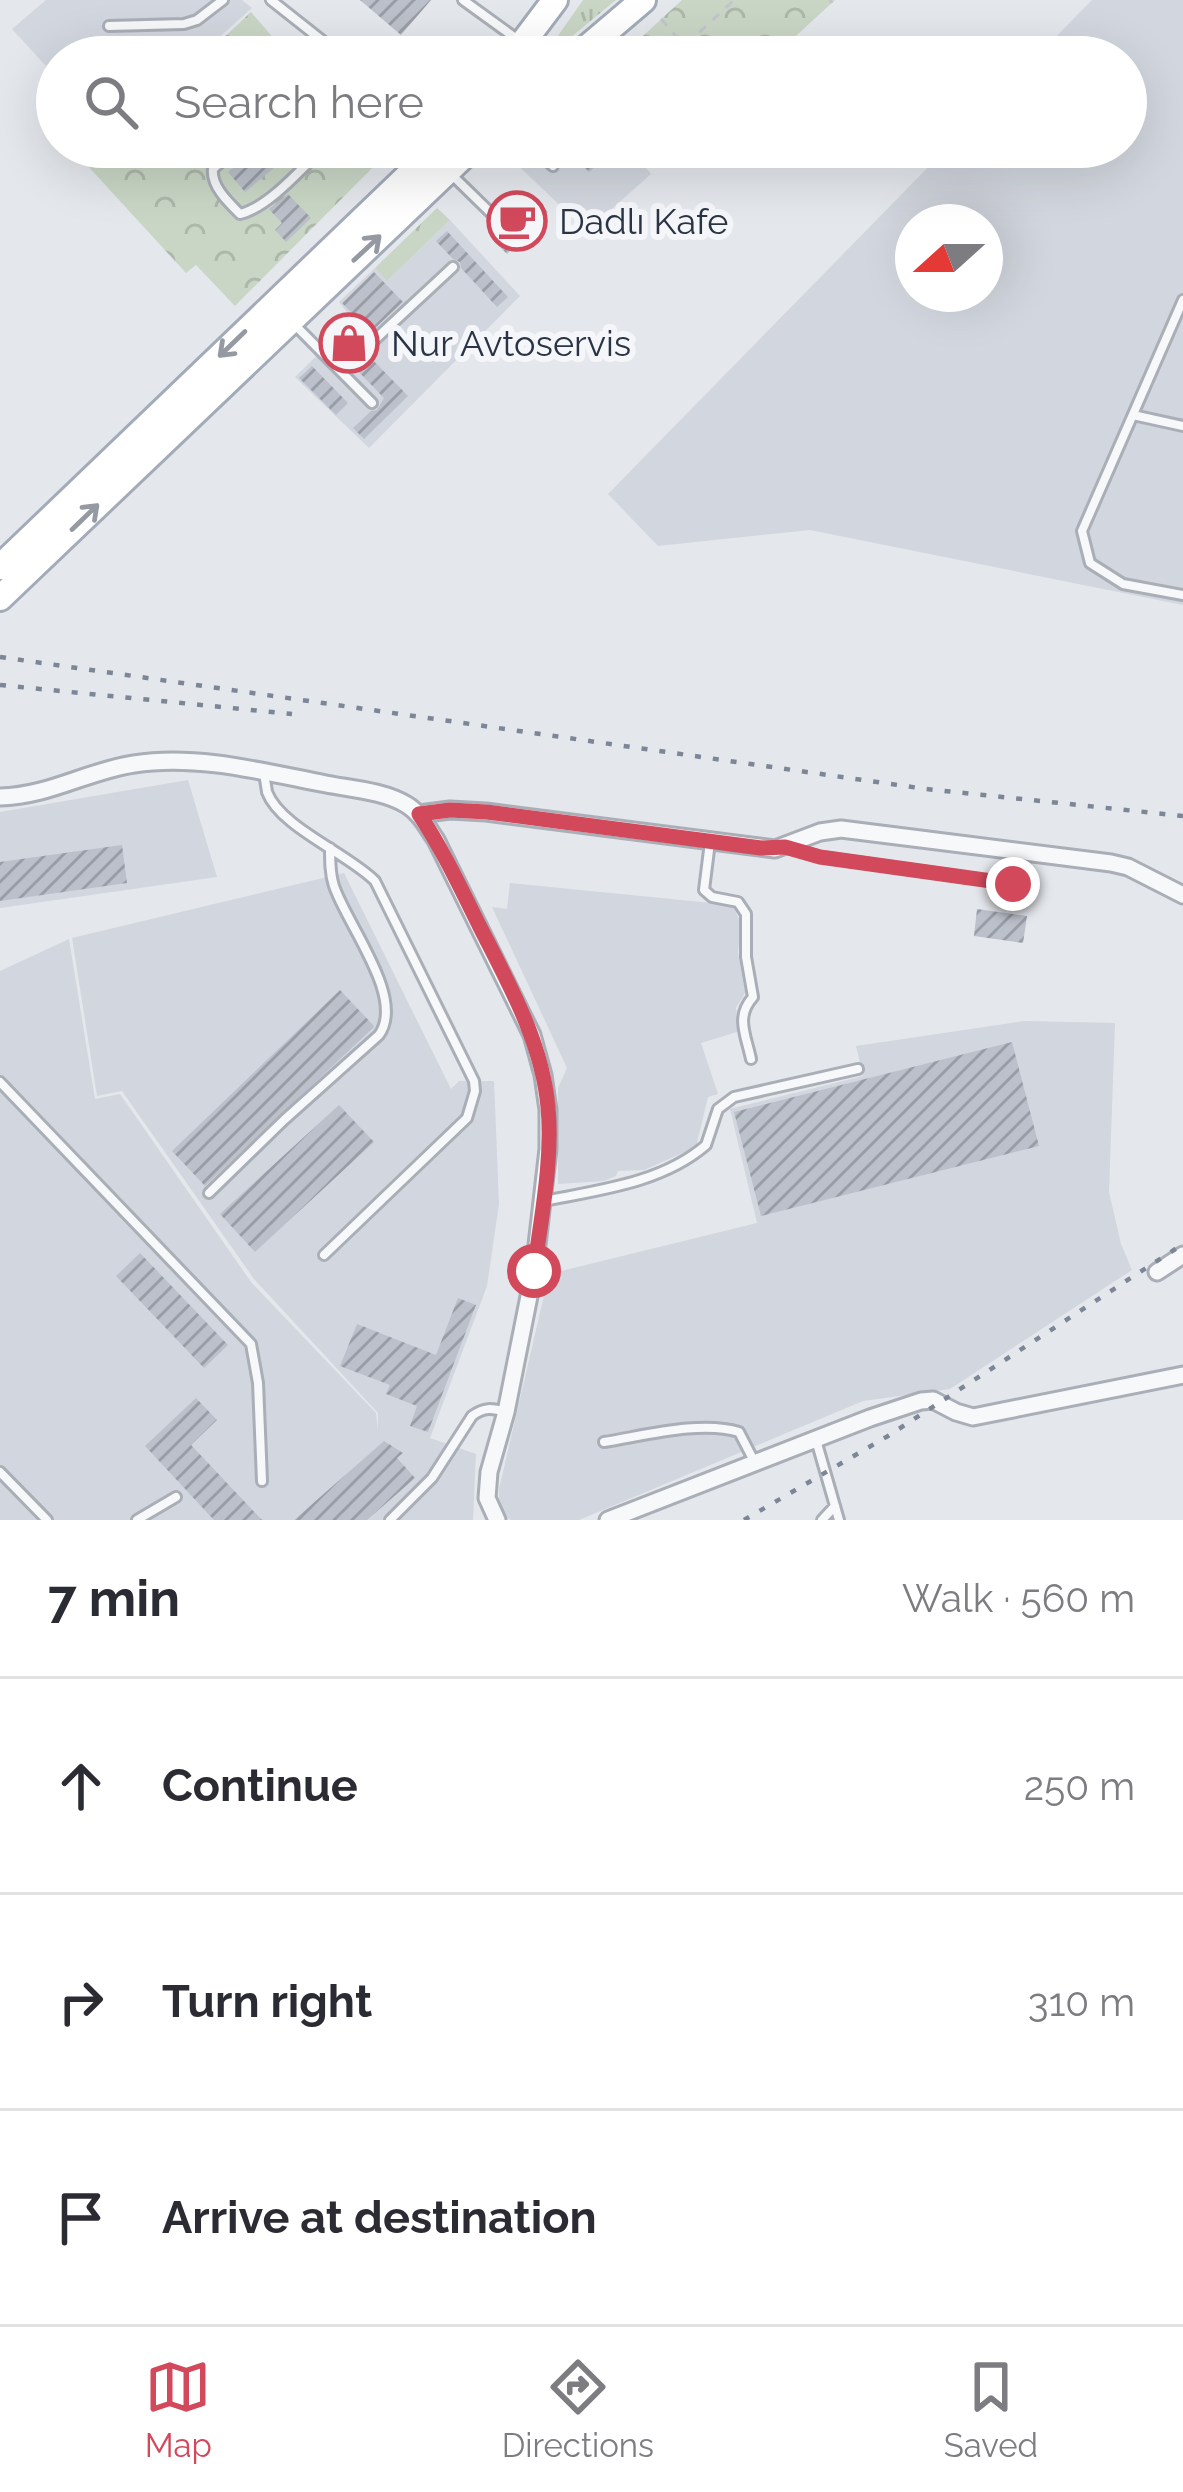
<!DOCTYPE html>
<html lang="en">
<head>
<meta charset="utf-8">
<style>
	body { margin:0; font-family:Raleway,sans-serif; background:#f2f2f3; color:#2b2b33 }
	.compass { position:absolute; left:895px; top:204px; width:108px; height:108px; border-radius:50%; background:#fff; box-shadow:0 12px 48px #0002; rotate:249deg }
	.stop { position:absolute; width:36px; height:36px; margin:-27px; border:9px solid #d1495b; border-radius:50%; background:#fff }
	.stop.end { background:#d1495b; border-color:#fff; box-shadow:0 3px 12px #0008 }
	.list { margin:0; padding:0; list-style:none }
	h2 { display:flex; justify-content:space-between; align-items:center; height:156px; margin:0; padding:0 48px; font-size:51px }
	h2 small { font-size:39px; font-weight:400; color:#7c7c81 }
	.list li { display:grid; grid-template-columns:78px 1fr auto; gap:36px; align-items:center; box-sizing:border-box; height:216px; padding:0 48px; border-top:3px solid #e1e1e2 }
	.list b { display:block; font-size:45px; white-space:nowrap }
	.list em { font-size:39px; font-style:normal; color:#7c7c81 }
	.icon { flex:none; width:66px; height:66px; fill:none; stroke:currentColor; stroke-width:2; stroke-linecap:round; stroke-linejoin:round }
	.map { position:relative; flex:none; width:1183px; height:1520px; overflow:hidden }
	.search { position:absolute; background:#fff; box-shadow:0 12px 48px #0002; left:36px; right:36px; top:36px; height:132px; display:flex; align-items:center; gap:30px; box-sizing:border-box; padding:0 42px; border-radius:66px; color:#7c7c81; font-size:45px }
	.sheet { height:804px; background:#fff }
	nav { display:flex; justify-content:space-around; align-items:center; box-sizing:border-box; height:168px; border-top:3px solid #e1e1e2; background:#fff; font-size:33px; color:#7c7c81 }
	nav a { display:grid; justify-items:center; gap:6px }
	nav .on { color:#d1495b }
	.map>svg:first-child { display:block }
	.built { fill:#d2d6de; fill-rule:evenodd }
	.grass { fill:url(#grass-tufts) }
	.forest { fill:url(#forest-crowns) }
	.building { fill:url(#building-hatch) }
	.lines { fill:none; stroke-linecap:round; stroke-linejoin:round }
	.service-casing { stroke:#a9aeb7; stroke-width:14 }
	.minor-casing { stroke:#a9aeb7; stroke-width:21 }
	.primary-casing { stroke:#a3abb8; stroke-width:30 }
	.path { stroke:#c2c5cb; stroke-width:3; stroke-dasharray:9 9; stroke-linecap:butt }
	.service { stroke:#f7f8fa; stroke-width:8 }
	.minor { stroke:#f7f8fa; stroke-width:15 }
	.primary { stroke:#fff; stroke-width:24 }
	.rail { stroke:#7d8696; stroke-width:4.5; stroke-dasharray:6 12; stroke-linecap:butt }
	.oneway { stroke:#959aa2 }
	.route { stroke:#d1495b; stroke-width:15 }
	.labels { text-anchor:middle; dominant-baseline:central; stroke-width:12; stroke-linejoin:round; paint-order:stroke }
	.poi-label { font-size:36px; fill:#2b3445; stroke:#f4f6f9; text-anchor:start }
</style>
</head>
<body>
<div class="map">
<svg width="1183" height="1520" viewBox="0 0 1183 1520">
	<defs>
		<pattern id="grass-tufts" width="24" height="20" patternUnits="userSpaceOnUse" patternTransform="scale(3)"><rect width="24" height="20" fill="#c9d6c5"/><path d="M3 7l-1-3M5 7V3M7 7l1-3M15 17l-1-3M17 17v-4M19 17l1-3" fill="none" stroke="#adb8ab"/></pattern>
		<pattern id="forest-crowns" width="20" height="18" patternUnits="userSpaceOnUse" patternTransform="scale(3)"><rect width="20" height="18" fill="#c9d6c5"/><path d="M2 6a3 3 0 1 1 6 0M12 15a3 3 0 1 1 6 0" fill="none" stroke="#adb8ab"/></pattern>
		<pattern id="building-hatch" width="6" height="6" patternUnits="userSpaceOnUse" patternTransform="scale(3)"><rect width="6" height="6" fill="#bbc0ca"/><path d="M-1 1l2-2M0 6l6-6M5 7l2-2" fill="none" stroke="#989da6"/></pattern>
	</defs>
	<rect width="100%" height="100%" fill="#e4e7ec"/>
	<!-- built -->
	<path class="built" d="M 46,0 L 242,0 L 252,8 L 197,57 L 57,57 L 57,78 L 12,29 Z
		M 1092,0 L 1183,0 L 1183,605 L 810,530 L 658,546 L 608,494 L 948,147 L 1126,147 L 1126,57 L 1036,57 ZM 913,222 L 985,222 L 985,294 L 913,294 Z
		M 517,147 L 628,147 L 651,174 L 587,231 L 507,155 Z
		M 450,220 L 520,296 L 369,448 L 295,377 L 353,320 L 339,302 L 375,268 L 388,280 Z
		M 188,780 L 217,877 L 0,908 L 0,812 Z
		M 344,873 L 451,1089 L 459,1081 L 494,1081 L 499,1204 L 487,1286 L 430,1438 L 476,1454 L 473,1520 L 0,1520 L 0,971 L 69,939 L 95,1099 L 120,1094 L 251,1282 L 376,1413 L 378,1430 L 378,1413 L 254,1279 L 122,1091 L 97,1096 L 72,938 Z
		M 510,883 L 732,905 L 741,923 L 738,952 L 745,993 L 736,1008 L 740,1031 L 701,1043 L 718,1094 L 708,1097 L 696,1147 L 644,1170 L 618,1171 L 616,1176 L 604,1181 L 558,1184 L 558,1088 L 567,1068 L 492,907 L 507,909 Z
		M 1024,1021 L 1115,1023 L 1109,1192 L 1121,1244 L 1132,1270 L 950,1389 L 863,1401 L 579,1520 L 511,1520 L 504,1516 L 499,1508 L 499,1489 L 549,1274 L 757,1223 L 730,1109 L 863,1076 L 856,1046 Z"/>
	<!-- grass -->
	<path class="grass" d="M 583,0 L 616,0 L 547,57 L 543,57 Z
		M 437,208 L 450,220 L 387,281 L 375,268 Z"/>
	<!-- forest -->
	<path class="forest" d="M 682,0 L 835,0 L 773,57 L 620,57 Z
		M 251,12 L 290,57 L 203,57 Z
		M 104,147 L 393,147 L 235,306 L 196,265 L 186,273 L 86,164 Z"/>
	<!-- building -->
	<path class="building" d="M 360,0 L 431,0 L 401,35 Z
		M 259,147 L 299,147 L 245,192 L 228,172 Z
		M 577,147 L 616,147 L 589,172 L 571,153 Z
		M 288,194 L 311,218 L 286,242 L 275,230 L 282,223 L 269,209 Z
		M 532,197 L 548,212 L 507,254 L 492,239 Z
		M 447,231 L 508,297 L 497,307 L 461,268 L 460,262 L 453,259 L 436,241 Z
		M 374,272 L 403,302 L 343,358 L 331,344 L 357,318 L 342,303 Z
		M 369,356 L 408,396 L 364,439 L 353,428 L 371,411 L 377,410 L 384,398 L 356,369 Z
		M 312,366 L 348,403 L 336,415 L 299,378 Z
		M 122,845 L 127,883 L 0,901 L 0,862 Z
		M 977,909 L 1027,916 L 1023,943 L 974,936 Z
		M 340,990 L 374,1026 L 373,1028 L 205,1186 L 172,1151 Z
		M 1012,1042 L 1039,1146 L 761,1216 L 734,1112 Z
		M 339,1105 L 374,1142 L 255,1252 L 220,1214 Z
		M 140,1253 L 228,1345 L 204,1368 L 116,1276 Z
		M 458,1298 L 476,1305 L 428,1432 L 410,1426 L 417,1406 L 386,1394 L 390,1385 L 340,1366 L 357,1324 L 436,1355 Z
		M 196,1398 L 217,1420 L 191,1445 L 262,1520 L 214,1520 L 145,1446 Z
		M 384,1441 L 403,1453 L 397,1458 L 415,1478 L 367,1520 L 294,1520 Z"/>
	<g class="lines">
		<!-- service casing -->
		<g class="service-casing">
			<path id="service" d="M 271,0 L 343,57
				M 463,0 L 521,42
				M 109,26 L 184,24 L 197,20 L 223,0
				M 237,147 L 213,169 C 211,186 228,202 240,214 C 268,208 303,167 324,147
				M 532,147 L 553,166
				M 451,174 L 497,219
				M 1183,300 L 1082,531 L 1090,563 L 1123,584 L 1183,595
				M 292,322 L 372,403
				M 341,371 L 453,267
				M 1133,415 L 1183,426
				M 264,772 C 264,774 267,791 267,792 C 280,827 347,853 375,881 L 474,1081 L 475,1091 L 467,1118 L 324,1255
				M 710,842 L 704,890 L 712,897 L 738,902 L 746,914 L 746,957 L 753,997 C 735,1017 746,1035 751,1059
				M 787,847 L 821,857 L 1013,884
				M 0,1082 L 251,1344 L 258,1383 L 262,1481
				M 209,1193 L 284,1120 L 379,1035 C 406,998 347,925 334,886 C 330,874 330,861 330,848
				M 544,1201 C 599,1190 662,1183 706,1145 L 718,1109 L 734,1097 L 858,1069
				M 816,1440 L 839,1520
				M 604,1442 C 643,1436 701,1420 739,1432 L 754,1461
				M 0,1472 L 47,1520
				M 137,1520 L 176,1497
				M 390,1520 L 432,1478 L 472,1416 C 484,1407 492,1408 506,1412
				M 822,1520 L 835,1506"/>
		</g>
		<!-- minor casing -->
		<g class="minor-casing">
			<path id="minor" d="M 0,797 C 49,796 87,771 134,764 C 197,754 264,772 326,784 C 352,789 384,791 407,805 C 420,813 427,827 436,840 L 532,1035 L 543,1075 L 548,1110 L 548,1149 L 534,1271 L 506,1412 L 489,1472 L 487,1498 L 497,1520
				M 419,814 L 450,810 L 486,812 L 775,849 L 820,832 L 841,829 L 1111,863 L 1128,867 L 1183,895
				M 1157,1272 L 1183,1255
				M 608,1520 L 870,1418 L 921,1401 L 933,1400 L 956,1412 L 973,1417 L 1183,1375"/>
		</g>
		<!-- primary casing -->
		<g class="primary-casing">
			<path id="primary" d="M 512,57 L 555,0
				M 576,57 L 643,0
				M 0,567 L 438,147
				M 0,598 L 473,147"/>
		</g>
		<!-- path -->
		<path class="path" d="M 830,0 L 832,3
			M 661,19 L 694,57
			M 673,57 L 734,0"/>
		<!-- service -->
		<use href="#service" class="service"/>
		<!-- minor -->
		<use href="#minor" class="minor"/>
		<!-- primary -->
		<use href="#primary" class="primary"/>
		<!-- rail -->
		<path class="rail" d="M 0,657 L 926,789 L 1183,816
			M 0,685 L 292,714
			M 744,1520 L 888,1436 L 1183,1244"/>
	</g>
	<!-- one-way arrows -->
	<defs><path id="oneway-shaft" d="M-6 0H5M1.5-3L5.5 0L1.5 3" fill="none" stroke-width="1.6" stroke-linecap="round" stroke-linejoin="round" transform="scale(3)"/></defs>
	<g class="oneway">
		<use href="#oneway-shaft" transform="translate(367 248) rotate(-43)"/>
		<use href="#oneway-shaft" transform="translate(232 344) rotate(136)"/>
		<use href="#oneway-shaft" transform="translate(85 517) rotate(-44)"/>
	</g>
	<g class="lines">
		<!-- route -->
		<path class="route" d="M 534,1271 C 541,1218 553,1160 548,1107 C 542,1042 509,984 480,927 C 461,889 443,850 419,814 L 450,810 L 487,812 L 761,848 L 785,847 L 820,857 L 1013,884"/>
	</g>
	<!-- icons -->
	<defs>
		<g id="cafe-ring" transform="scale(3)"><circle r="9.5" fill="#f4f6f9" stroke="#d1495b" stroke-width="1.5"/><path d="M-5.5-4.5H6V0H3Q3 3.5 0 3.5H-2.5Q-5.5 3.5-5.5 0ZM3-3.2v2h1.7v-2ZM-6 4.5H4V6H-6Z" fill="#d1495b"/></g>
		<g id="shop-ring" transform="scale(3)"><circle r="9.5" fill="#f4f6f9" stroke="#d1495b" stroke-width="1.5"/><path d="M-5-2.5h2.3a2.7 3.5 0 0 1 5.4 0H5L5.5 6h-11ZM-1.5-2.5h3a1.5 2.3 0 0 0-3 0Z" fill="#d1495b"/></g>
	</defs>
	<g fill-rule="evenodd">
		<use href="#cafe-ring" x="517" y="221"/>
		<use href="#shop-ring" x="349" y="343"/>
	</g>
	<g class="labels">
		<!-- poi labels -->
		<g class="poi-label">
			<text x="559" y="221">Dadlı Kafe</text>
			<text x="391" y="343">Nur Avtoservis</text>
		</g>
	</g>
</svg>
<svg class="compass" viewBox="-18 -18 36 36"><path d="M0-13l5 13h-10z" fill="#e53935"/><path d="M0 13l5-13h-10z" fill="#7c7c81"/></svg>
<div class="stop" style="left:534px;top:1271px"></div>
<div class="stop end" style="left:1013px;top:884px"></div>
<div class="search"><svg class="icon" aria-label="search" viewBox="0 0 24 24"><circle cx="10" cy="10" r="6"/><path d="M15 15l6 6"/></svg>Search here</div>
</div>
<section class="sheet">
<h2>7 min<small>Walk · 560 m</small></h2>
<ul class="list">
<li><svg class="icon" aria-label="ahead" viewBox="0 0 24 24"><path d="M12 20V5M6 11l6-6 6 6"/></svg><div><b>Continue</b></div><em>250 m</em></li>
<li><svg class="icon" aria-label="right" viewBox="0 0 24 24"><path d="M7 20v-9h11M14 6l5 5-5 5"/></svg><div><b>Turn right</b></div><em>310 m</em></li>
<li><svg class="icon" aria-label="arrive" viewBox="0 0 24 24"><path d="M6 21V4h12l-3 4 3 4H6"/></svg><div><b>Arrive at destination</b></div></li>
</ul>
</section>
<nav>
<a class="on"><svg class="icon" aria-label="map" viewBox="0 0 24 24"><path d="M3 6l6-2 6 2 6-2v14l-6 2-6-2-6 2zM9 4v14M15 6v14"/></svg>Map</a>
<a><svg class="icon" aria-label="directions" viewBox="0 0 24 24"><path d="M12 3l9 9-9 9-9-9zM9 14v-3h6M13 9l2 2-2 2"/></svg>Directions</a>
<a><svg class="icon" aria-label="saved" viewBox="0 0 24 24"><path d="M7 4h10v16l-5-4-5 4z"/></svg>Saved</a>
</nav>
</body>
</html>
